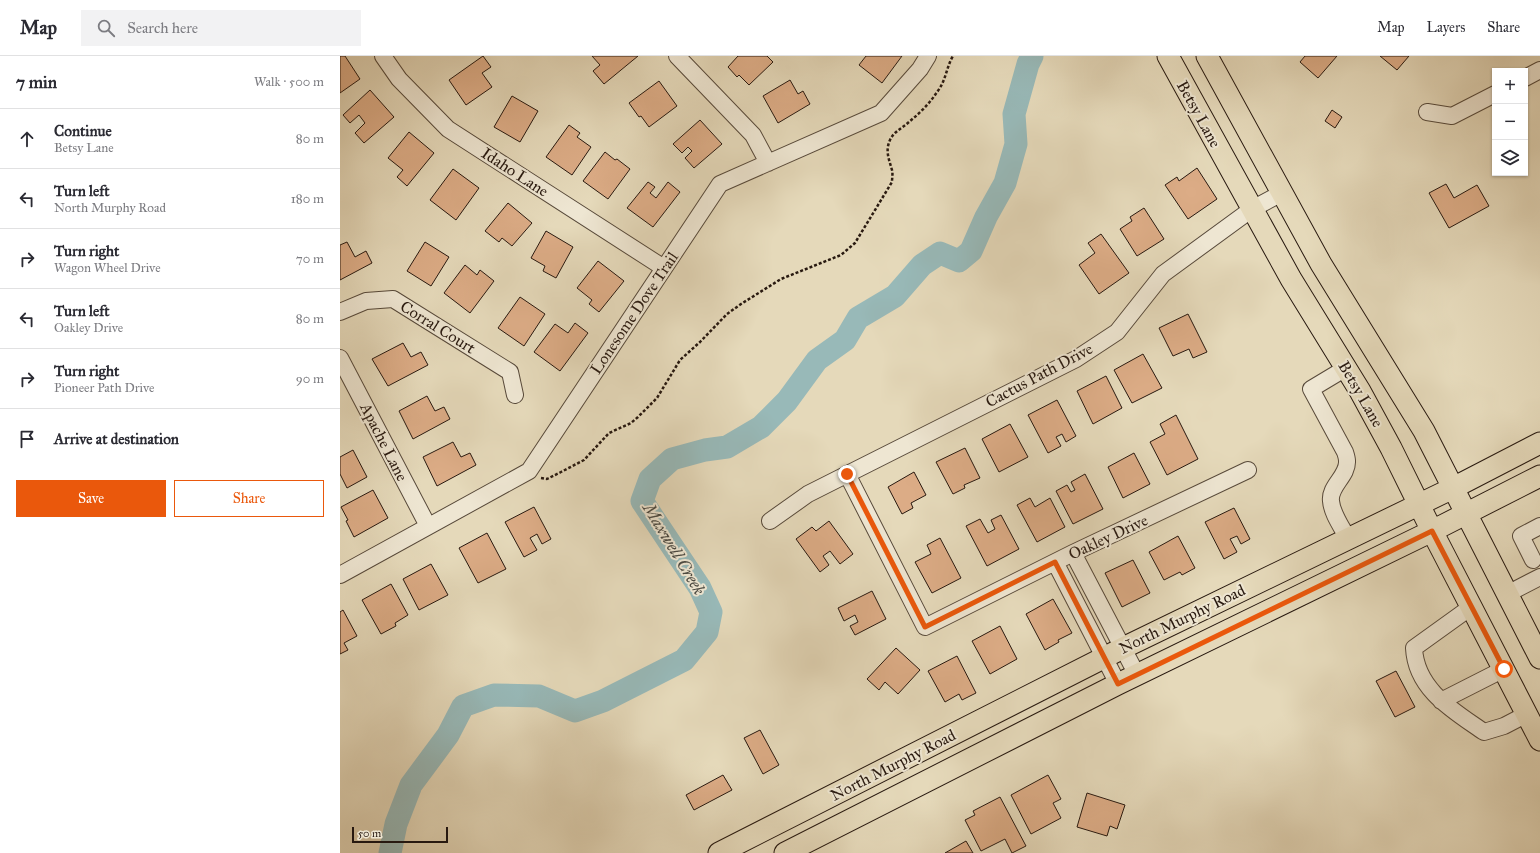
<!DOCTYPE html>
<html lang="en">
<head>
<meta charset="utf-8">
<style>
	body { margin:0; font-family:"IM FELL Great Primer",serif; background:#f2f2f3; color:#2b2b33 }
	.controls { position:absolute; right:12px; top:12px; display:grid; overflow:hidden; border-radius:0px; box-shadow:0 1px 3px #0004 }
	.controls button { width:36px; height:36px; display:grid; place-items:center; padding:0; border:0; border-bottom:1px solid #e1e1e2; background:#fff; color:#2b2b33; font:20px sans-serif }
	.scale { position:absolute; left:12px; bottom:10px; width:96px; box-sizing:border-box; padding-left:4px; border:2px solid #281910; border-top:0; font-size:11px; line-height:14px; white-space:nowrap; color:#281910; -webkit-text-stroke:3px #eee6d2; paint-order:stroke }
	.stop { position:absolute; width:12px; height:12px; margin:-9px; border:3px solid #ea580c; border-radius:50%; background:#fff }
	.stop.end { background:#ea580c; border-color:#fff; box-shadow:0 1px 4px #0008 }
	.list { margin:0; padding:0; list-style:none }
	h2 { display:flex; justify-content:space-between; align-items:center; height:52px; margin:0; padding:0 16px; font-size:17px }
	h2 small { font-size:13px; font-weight:400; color:#7c7c81 }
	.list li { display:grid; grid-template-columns:26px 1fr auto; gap:12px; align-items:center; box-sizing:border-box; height:60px; padding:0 16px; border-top:1px solid #e1e1e2 }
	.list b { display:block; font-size:15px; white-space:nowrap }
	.list p { margin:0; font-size:13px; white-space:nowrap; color:#7c7c81 }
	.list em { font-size:13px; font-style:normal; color:#7c7c81 }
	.actions { display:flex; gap:8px; padding:12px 16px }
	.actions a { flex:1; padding:9px 0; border:1px solid #ea580c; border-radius:0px; text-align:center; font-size:14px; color:#ea580c }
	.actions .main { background:#ea580c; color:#fff }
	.icon { flex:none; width:22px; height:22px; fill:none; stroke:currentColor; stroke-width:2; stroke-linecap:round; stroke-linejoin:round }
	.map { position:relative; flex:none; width:1200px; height:797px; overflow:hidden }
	header { display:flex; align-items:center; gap:24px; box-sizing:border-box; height:56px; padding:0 20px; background:#fff; border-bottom:1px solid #e1e1e2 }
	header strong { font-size:19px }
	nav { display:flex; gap:22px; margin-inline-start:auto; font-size:14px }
	.search { width:280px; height:36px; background:#f2f2f3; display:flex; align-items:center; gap:10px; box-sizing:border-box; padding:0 14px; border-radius:0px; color:#7c7c81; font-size:15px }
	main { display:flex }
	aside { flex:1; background:#fff }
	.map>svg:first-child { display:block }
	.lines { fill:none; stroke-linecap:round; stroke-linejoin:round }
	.river { stroke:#98b9b8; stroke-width:23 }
	.building { fill:#dcac86; stroke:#281910 }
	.minor-casing { stroke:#57493a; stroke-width:18 }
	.major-casing { stroke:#281910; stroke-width:23 }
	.path { stroke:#281910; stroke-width:2.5; stroke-dasharray:3 2; stroke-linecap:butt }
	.minor { stroke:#eee6d2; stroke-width:16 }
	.major { stroke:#e5d9ba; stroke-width:21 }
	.route { stroke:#ea580c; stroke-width:5 }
	.labels { text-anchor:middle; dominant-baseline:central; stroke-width:4; stroke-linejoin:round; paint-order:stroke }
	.street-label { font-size:16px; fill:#281910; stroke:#eee6d2 }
	.water-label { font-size:17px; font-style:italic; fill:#4a4942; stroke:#eee6d2 }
</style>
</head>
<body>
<header>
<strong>Map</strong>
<div class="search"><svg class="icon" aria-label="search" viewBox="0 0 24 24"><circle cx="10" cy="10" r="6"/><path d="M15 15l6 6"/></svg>Search here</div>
<nav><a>Map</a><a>Layers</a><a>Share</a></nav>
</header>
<main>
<aside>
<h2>7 min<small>Walk · 500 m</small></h2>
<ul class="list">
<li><svg class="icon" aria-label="ahead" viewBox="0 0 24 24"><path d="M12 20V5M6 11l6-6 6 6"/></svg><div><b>Continue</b><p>Betsy Lane</p></div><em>80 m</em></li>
<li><svg class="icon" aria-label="left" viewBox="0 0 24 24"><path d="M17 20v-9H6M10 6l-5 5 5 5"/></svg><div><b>Turn left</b><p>North Murphy Road</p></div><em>180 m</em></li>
<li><svg class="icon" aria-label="right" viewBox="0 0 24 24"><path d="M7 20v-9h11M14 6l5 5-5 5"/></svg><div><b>Turn right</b><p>Wagon Wheel Drive</p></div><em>70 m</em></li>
<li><svg class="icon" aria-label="left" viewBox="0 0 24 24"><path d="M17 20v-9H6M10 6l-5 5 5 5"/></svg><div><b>Turn left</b><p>Oakley Drive</p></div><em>80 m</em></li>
<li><svg class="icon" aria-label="right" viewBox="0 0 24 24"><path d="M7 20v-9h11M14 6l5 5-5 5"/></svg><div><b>Turn right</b><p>Pioneer Path Drive</p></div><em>90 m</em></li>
<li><svg class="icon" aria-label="arrive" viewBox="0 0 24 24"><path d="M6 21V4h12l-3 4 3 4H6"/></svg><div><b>Arrive at destination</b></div></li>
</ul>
<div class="actions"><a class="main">Save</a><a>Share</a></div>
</aside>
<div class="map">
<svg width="1200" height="797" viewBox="0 0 1200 797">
	<rect width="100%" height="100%" fill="#e5d9ba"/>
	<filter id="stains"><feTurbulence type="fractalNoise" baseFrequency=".005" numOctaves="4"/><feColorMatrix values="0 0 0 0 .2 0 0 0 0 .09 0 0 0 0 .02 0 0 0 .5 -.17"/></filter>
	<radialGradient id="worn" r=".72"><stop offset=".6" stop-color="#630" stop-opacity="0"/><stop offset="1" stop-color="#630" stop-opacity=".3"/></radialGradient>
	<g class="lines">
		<!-- river -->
		<path class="river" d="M 50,797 L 56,768 L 71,729 L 108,679 L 123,650 L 154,639 L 199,640 L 235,655 L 263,645 L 344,604 L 367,576 L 371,556 L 360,532 L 302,445 L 310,423 L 332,403 L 365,394 L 387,391 L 421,371 L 447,345 L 477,304 L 505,284 L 518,262 L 555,240 L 582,209 L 600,197 L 619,205 L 631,195 L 646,161 L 665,127 L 676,88 L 674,58 L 688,8 L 692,0"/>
	</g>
	<!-- building -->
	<path class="building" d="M 0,0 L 5,0 L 20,23 L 0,37 Z
		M 143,0 L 151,11 L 142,17 L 152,31 L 126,49 L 109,24 Z
		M 252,0 L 298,0 L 264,28 L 253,15 L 260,9 Z
		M 398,0 L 427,0 L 433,6 L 409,29 L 399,19 L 397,21 L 388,11 Z
		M 526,0 L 562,0 L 542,27 L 519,9 Z
		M 965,0 L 997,0 L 978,22 L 960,6 Z
		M 1040,0 L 1069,0 L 1057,14 Z
		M 450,24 L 458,38 L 463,35 L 470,48 L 438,67 L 423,40 Z
		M 319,25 L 337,50 L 309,71 L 301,60 L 299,61 L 289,47 Z
		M 30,34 L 54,61 L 24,87 L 15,77 L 25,67 L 19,59 L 10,67 L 3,59 Z
		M 172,40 L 198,55 L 180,86 L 154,71 Z
		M 992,54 L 1002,61 L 995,72 L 985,65 Z
		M 360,64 L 382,88 L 354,112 L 345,102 L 352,95 L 348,91 L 342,97 L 333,88 Z
		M 229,69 L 240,77 L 237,81 L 251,91 L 232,119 L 206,101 Z
		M 69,76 L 94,97 L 67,130 L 57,121 L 63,114 L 48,102 Z
		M 265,96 L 275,104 L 277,103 L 290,113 L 268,143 L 243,125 Z
		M 857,112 L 877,143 L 848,163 L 825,129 L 837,121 L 839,125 Z
		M 113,113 L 139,132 L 116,164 L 90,144 Z
		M 308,126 L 315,131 L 310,137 L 316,142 L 328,126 L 340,136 L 313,171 L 287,152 Z
		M 1106,128 L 1114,142 L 1137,129 L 1149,150 L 1109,172 L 1089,137 Z
		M 168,147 L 192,167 L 172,190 L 162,182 L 159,186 L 145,175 Z
		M 804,152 L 824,183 L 797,200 L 780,173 L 792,165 L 790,161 Z
		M 206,175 L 233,191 L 216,222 L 203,215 L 205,210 L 191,202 Z
		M 761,178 L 789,217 L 759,238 L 739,209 L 755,197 L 748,187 Z
		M 7,186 L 15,201 L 26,195 L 32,207 L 0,224 L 0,189 Z
		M 85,186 L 109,201 L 91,230 L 67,215 Z
		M 258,205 L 284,225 L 259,256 L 249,248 L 252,244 L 237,232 Z
		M 125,209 L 137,219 L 140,214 L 154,225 L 130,257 L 104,237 Z
		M 180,241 L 205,258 L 184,290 L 158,272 Z
		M 848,258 L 867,296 L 853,302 L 849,293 L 833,300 L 819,272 Z
		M 235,267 L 248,277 L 220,315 L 194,296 L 215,268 L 228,277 Z
		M 63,287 L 71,301 L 81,296 L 88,309 L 48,330 L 32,303 Z
		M 803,298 L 822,332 L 792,347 L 774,314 Z
		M 766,320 L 782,352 L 753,368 L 737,335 Z
		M 87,340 L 95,355 L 104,351 L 110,363 L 73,383 L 59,355 Z
		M 717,344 L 736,380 L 726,386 L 722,378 L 716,381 L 721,390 L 708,397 L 688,359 Z
		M 836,359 L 858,403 L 827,419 L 810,386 L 825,378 L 820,368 Z
		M 670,368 L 688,401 L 659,416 L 642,383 Z
		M 113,386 L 121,401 L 130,397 L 136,409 L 97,430 L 83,401 Z
		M 625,392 L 640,422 L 624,429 L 625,432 L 613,438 L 596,406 Z
		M 13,394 L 27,421 L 7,432 L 0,418 L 0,401 Z
		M 794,397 L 810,428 L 783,442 L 768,411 Z
		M 574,416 L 586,439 L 571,447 L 573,452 L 562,458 L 548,431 Z
		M 745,418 L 763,453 L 733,468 L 716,435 L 727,429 L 731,436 L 735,434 L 731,426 Z
		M 33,434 L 48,462 L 14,481 L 6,465 L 8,464 L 1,451 Z
		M 690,442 L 695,451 L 710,442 L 725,471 L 697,486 L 677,449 Z
		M 194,451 L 211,483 L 202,488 L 197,478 L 190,482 L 197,494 L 184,501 L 165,466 Z
		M 894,452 L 910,483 L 901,488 L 897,480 L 890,483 L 897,496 L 884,503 L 865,466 Z
		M 661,459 L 679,493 L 647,510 L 626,470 L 640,463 L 648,477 L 655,473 L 651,464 Z
		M 489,465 L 513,498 L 500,508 L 490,495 L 483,500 L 489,509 L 480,516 L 456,483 L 472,471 L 476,475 Z
		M 147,477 L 166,513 L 138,527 L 119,492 Z
		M 838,480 L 855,512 L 842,519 L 840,516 L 824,524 L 809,496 Z
		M 600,482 L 621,522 L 592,537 L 575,506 L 591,498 L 587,489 Z
		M 793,504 L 810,537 L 782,551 L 765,517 Z
		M 91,508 L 108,539 L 79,554 L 63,523 Z
		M 51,528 L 68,559 L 55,567 L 56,570 L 41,578 L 22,544 Z
		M 532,535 L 546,563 L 515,579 L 510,570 L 518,566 L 515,559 L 504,565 L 498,552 Z
		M 713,543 L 732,577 L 718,584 L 719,586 L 705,594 L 686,558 Z
		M 3,554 L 17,580 L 4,587 L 8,594 L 0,598 L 0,556 Z
		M 660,570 L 677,603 L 650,618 L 632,585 Z
		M 556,592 L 580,614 L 558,638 L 545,626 L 539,634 L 527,623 Z
		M 617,600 L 636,637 L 622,644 L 619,638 L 605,646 L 588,615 Z
		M 1056,615 L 1075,651 L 1055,661 L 1036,625 Z
		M 420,674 L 439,709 L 423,718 L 404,682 Z
		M 383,719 L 392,734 L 354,754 L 346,739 Z
		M 708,719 L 721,743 L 713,747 L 721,762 L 691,778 L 671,739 Z
		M 747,737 L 785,749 L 777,773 L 770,770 L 767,780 L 737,771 Z
		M 660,741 L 686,790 L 672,797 L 665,783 L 641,795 L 625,764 L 635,759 L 633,755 Z
		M 626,785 L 633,797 L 605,797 Z"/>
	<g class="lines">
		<!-- minor casing -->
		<g class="minor-casing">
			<path id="minor" d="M 43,0 L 59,23 L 108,73 L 324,212
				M 337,0 L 413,79 L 428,107
				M 1185,22 L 1200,14
				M 1087,56 L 1112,60 L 1155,38
				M 0,256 L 26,245 L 53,243 L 170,316 L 175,339
				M 0,302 L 88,470
				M 1006,312 L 971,333 L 1005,396 C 1006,399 1007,402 1007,405 C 1008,420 989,430 991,445 C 992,458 1002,471 1008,483
				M 507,418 L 585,571 L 733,497 L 908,414
				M 430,465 L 468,438 L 736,303 L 777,276 L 823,218 L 912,153 L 942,137
				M 733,497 L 797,619
				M 1193,504 L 1181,480 L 1200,470
				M 715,506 L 778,628
				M 0,519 L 189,415 L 380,128 L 541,57 L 580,13 L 588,0
				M 1167,538 L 1200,521
				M 1131,551 L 1074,592 C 1076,634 1114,655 1144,676 L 1164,670 L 1187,658
				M 1101,645 L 1164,613"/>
		</g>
		<!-- major casing -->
		<g class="major-casing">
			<path id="major" d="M 828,0 L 951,223 L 1020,335 L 1051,392 L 1092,475 L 1200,684
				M 867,0 L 981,208 L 1084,375 L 1200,602
				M 379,797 L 783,592 L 1113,432 L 1200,387
				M 445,797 L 778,628 L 1092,475 L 1200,420"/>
		</g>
		<!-- path -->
		<path class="path" d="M 201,422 L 207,423 L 221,416 L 244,404 L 269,377 L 291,367 L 298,361 L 317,342 L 340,304 L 360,286 L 387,258 L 401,248 L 441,223 L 501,199 L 515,187 L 552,126 C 552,122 553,118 552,114 C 549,103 545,95 550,84 C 554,75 563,72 570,65 C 580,57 590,47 597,36 C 606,25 606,12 613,0"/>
		<!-- minor -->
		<use href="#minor" class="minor"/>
		<!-- major -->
		<use href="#major" class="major"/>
	</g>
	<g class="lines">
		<!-- route -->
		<path class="route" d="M 507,418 L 585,571 L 715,506 L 778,628 L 1092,475 L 1164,613"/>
	</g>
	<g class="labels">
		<!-- street labels -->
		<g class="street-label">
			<text transform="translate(859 58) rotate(61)">Betsy Lane</text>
			<text transform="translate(175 116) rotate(33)">Idaho Lane</text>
			<text transform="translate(294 257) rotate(-56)">Lonesome Dove Trail</text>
			<text transform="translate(98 271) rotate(32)">Corral Court</text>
			<text transform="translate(699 319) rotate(-28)">Cactus Path Drive</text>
			<text transform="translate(1021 338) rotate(60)">Betsy Lane</text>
			<text transform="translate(44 386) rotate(63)">Apache Lane</text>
			<text transform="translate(768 481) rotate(-25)">Oakley Drive</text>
			<text transform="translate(842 563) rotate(-26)">North Murphy Road</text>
			<text transform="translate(553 709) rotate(-27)">North Murphy Road</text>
		</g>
		<!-- water labels -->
		<g class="water-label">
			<text transform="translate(334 493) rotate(59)">Maxwell Creek</text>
		</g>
	</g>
	<rect width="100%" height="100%" filter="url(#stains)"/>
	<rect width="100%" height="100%" fill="url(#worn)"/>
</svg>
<div class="controls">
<button>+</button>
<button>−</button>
<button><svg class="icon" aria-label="layers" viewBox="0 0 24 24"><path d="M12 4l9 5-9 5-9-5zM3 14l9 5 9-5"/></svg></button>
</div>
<div class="scale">50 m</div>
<div class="stop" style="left:1164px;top:613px"></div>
<div class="stop end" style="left:507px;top:418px"></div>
</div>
</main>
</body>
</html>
